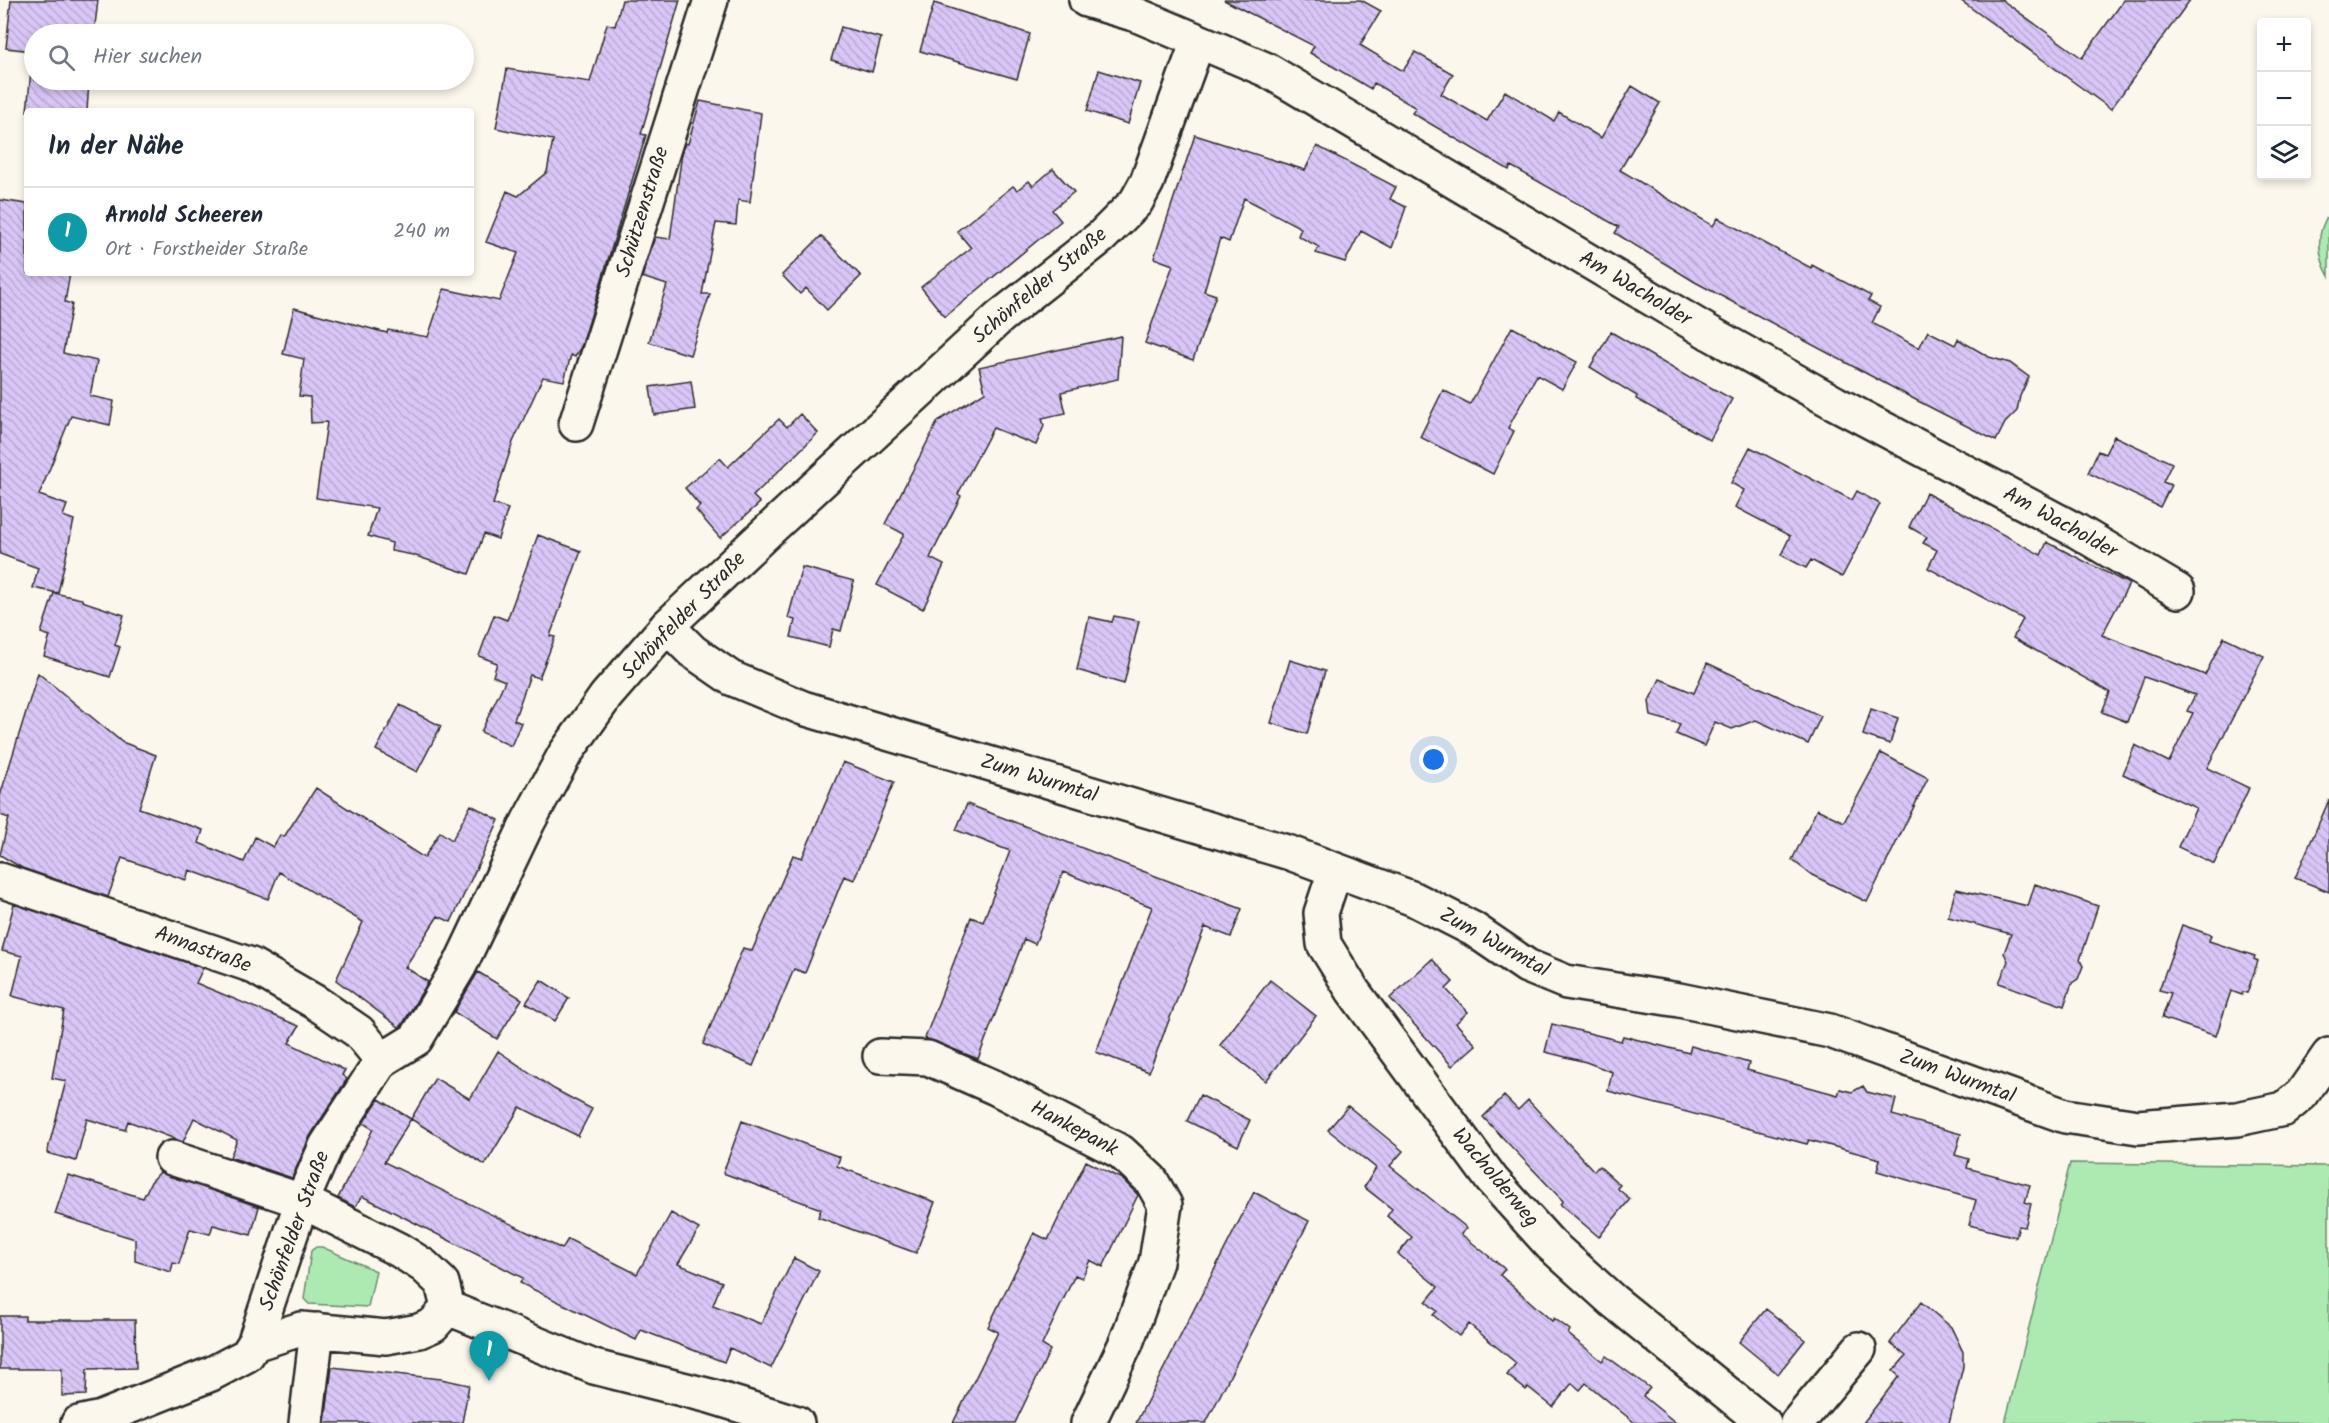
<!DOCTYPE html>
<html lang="de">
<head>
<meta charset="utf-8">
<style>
	body { margin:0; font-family:Kalam,sans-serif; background:#f2f2f3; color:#1f2937 }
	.controls { position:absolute; right:18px; top:18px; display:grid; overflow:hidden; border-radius:6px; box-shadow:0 3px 9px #0003 }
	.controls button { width:54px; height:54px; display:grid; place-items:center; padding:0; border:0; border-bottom:2px solid #e0e1e3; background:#fff; color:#1f2937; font:30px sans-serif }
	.you { position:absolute; left:1434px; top:760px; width:21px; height:21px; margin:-15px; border:4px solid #fff; border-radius:50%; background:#1a73e8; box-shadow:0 0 0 9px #1a73e833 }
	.badge { display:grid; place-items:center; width:39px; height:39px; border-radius:50%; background:#d1495b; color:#fff; font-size:20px; font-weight:700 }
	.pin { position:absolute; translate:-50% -50px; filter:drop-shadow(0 2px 3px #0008) }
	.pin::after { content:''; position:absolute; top:32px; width:21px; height:18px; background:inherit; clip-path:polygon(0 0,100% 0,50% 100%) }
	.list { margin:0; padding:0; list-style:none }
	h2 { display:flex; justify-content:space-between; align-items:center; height:78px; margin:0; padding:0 24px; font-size:26px }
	h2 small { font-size:20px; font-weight:400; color:#747a83 }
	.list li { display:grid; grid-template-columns:39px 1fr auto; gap:18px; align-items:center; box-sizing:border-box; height:90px; padding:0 24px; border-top:2px solid #e0e1e3 }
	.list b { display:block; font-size:22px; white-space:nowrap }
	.list p { margin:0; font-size:20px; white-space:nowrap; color:#747a83 }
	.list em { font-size:20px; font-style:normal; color:#747a83 }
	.icon { flex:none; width:33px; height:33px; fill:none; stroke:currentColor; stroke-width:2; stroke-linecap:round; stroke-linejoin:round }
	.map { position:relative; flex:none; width:2329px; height:1423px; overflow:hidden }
	.search { position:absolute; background:#fff; box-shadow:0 3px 9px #0003; left:24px; top:24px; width:450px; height:66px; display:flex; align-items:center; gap:15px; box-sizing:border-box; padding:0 21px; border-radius:33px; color:#747a83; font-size:22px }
	.panel { position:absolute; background:#fff; box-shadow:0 3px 9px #0003; left:24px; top:108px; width:450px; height:168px; border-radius:6px }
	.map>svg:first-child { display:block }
	.grass { fill:#aceab1; stroke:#6c8a6e; stroke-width:1.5 }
	.building { fill:url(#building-back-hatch); stroke:#2b2b2b; stroke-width:1.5 }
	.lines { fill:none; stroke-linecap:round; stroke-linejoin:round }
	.minor-casing { stroke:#2b2b2b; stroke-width:38 }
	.minor { stroke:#fbf7ec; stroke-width:33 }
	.labels { text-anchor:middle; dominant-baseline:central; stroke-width:4.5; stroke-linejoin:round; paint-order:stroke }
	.street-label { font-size:21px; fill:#2b2b2b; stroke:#fbf7ec }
</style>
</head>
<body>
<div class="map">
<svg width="2329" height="1423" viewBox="0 0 2329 1423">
	<defs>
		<pattern id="building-back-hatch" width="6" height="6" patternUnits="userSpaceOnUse" patternTransform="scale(1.5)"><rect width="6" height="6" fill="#d9c5f6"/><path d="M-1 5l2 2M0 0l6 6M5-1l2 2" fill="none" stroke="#baa9d3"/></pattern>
	</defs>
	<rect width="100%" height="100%" fill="#fbf7ec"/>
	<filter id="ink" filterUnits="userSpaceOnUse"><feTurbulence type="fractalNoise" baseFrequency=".0167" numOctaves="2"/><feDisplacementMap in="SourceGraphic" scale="12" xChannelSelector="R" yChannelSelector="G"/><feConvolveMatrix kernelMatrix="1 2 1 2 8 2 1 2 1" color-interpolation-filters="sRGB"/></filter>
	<g filter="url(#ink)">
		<!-- grass -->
		<path class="grass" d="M 2329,214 L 2329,276 C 2318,257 2315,233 2329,214 Z
			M 2070,1163 L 2329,1166 L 2329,1423 L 2005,1423 Z
			M 316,1247 L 322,1247 L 376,1271 L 368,1307 L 309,1304 L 304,1299 L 311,1251 Z"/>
		<!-- building -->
		<path class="building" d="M 11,0 L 98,0 L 94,34 L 34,34 L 34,80 L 87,80 L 89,81 L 87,111 L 27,111 L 33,51 L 6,48 Z
			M 622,0 L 680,0 L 641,134 L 646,135 L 582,345 L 575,357 L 571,355 L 564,381 L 543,377 L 513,442 L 493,504 L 508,509 L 498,539 L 484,534 L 469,574 L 413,555 L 391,551 L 392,543 L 368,536 L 377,508 L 316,498 L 327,422 L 311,423 L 310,397 L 299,396 L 304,359 L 283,354 L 294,308 L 387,333 L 388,330 L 428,337 L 444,289 L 499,301 L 518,253 L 486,242 L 507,191 L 518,196 L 547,172 L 553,140 L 496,128 L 507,69 L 590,82 L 607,24 L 615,26 Z
			M 1224,0 L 1361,0 L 1381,11 L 1360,45 L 1403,71 L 1415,52 L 1453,74 L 1441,94 L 1487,121 L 1505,91 L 1554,121 L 1559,112 L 1601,138 L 1632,86 L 1660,103 L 1620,170 L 1713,226 L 1718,218 L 1811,268 L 1812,265 L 1871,296 L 1868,301 L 1880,307 L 1872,323 L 1919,348 L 1928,331 L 1955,345 L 1958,339 L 1989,357 L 2010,363 L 2029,377 L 2020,396 L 2017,411 L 2005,423 L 1996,441 L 1916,400 L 1695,282 L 1615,233 L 1619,227 L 1511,166 L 1509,170 L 1412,113 L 1416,108 L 1374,83 L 1371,89 L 1310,53 L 1314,46 Z
			M 1960,0 L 2002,0 L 2082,58 L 2124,0 L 2190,0 L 2111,109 Z
			M 934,3 L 1030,34 L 1017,79 L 920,51 Z
			M 841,27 L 881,38 L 872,72 L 831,60 Z
			M 1099,70 L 1140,83 L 1128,124 L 1087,111 Z
			M 700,101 L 761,113 L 750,202 L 738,200 L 736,225 L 716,223 L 702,294 L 710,294 L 690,355 L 649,342 L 667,285 L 642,277 L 655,237 L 670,239 L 682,153 L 685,143 L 688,144 Z
			M 1195,135 L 1305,170 L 1317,146 L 1396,187 L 1390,199 L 1406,207 L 1392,248 L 1361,231 L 1345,262 L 1316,253 L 1319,247 L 1298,236 L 1301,228 L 1244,198 L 1229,242 L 1220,238 L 1204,291 L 1216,295 L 1193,360 L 1145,343 L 1173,265 L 1154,258 Z
			M 1053,169 L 1074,192 L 1052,210 L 1061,221 L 945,317 L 921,287 L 971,248 L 957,231 L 1013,186 L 1017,190 L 1029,181 L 1033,186 Z
			M 0,200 L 27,204 L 27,273 L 70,273 L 65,302 L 72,304 L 63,353 L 97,361 L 90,396 L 114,401 L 110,425 L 71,416 L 39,495 L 67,505 L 63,516 L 74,520 L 58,593 L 33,588 L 38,568 L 0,554 Z
			M 821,236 L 861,276 L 827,310 L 806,288 L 800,294 L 782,275 Z
			M 1512,327 L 1577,362 L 1562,389 L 1537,375 L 1508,428 L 1514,431 L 1493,474 L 1420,437 L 1443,390 L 1470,404 Z
			M 1611,332 L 1691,379 L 1692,377 L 1732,399 L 1710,440 L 1636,399 L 1637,396 L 1590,367 Z
			M 1121,336 L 1118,379 L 1061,392 L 1066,413 L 1042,418 L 1044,426 L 1036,445 L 993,428 L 958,494 L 961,496 L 930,558 L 944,565 L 923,609 L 877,585 L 904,534 L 885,524 L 938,421 L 985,392 L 979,367 Z
			M 691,381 L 695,409 L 654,415 L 650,387 Z
			M 800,414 L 818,433 L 753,496 L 760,503 L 720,538 L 696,510 L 700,506 L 685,488 L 720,458 L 728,467 L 779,419 L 787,427 Z
			M 2114,436 L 2172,463 L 2163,482 L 2171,485 L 2160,507 L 2088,473 L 2098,451 L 2105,454 Z
			M 1750,447 L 1852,500 L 1857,491 L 1880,504 L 1842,577 L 1811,560 L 1806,568 L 1781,555 L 1790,536 L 1735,507 L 1744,490 L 1731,483 Z
			M 1926,493 L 2041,555 L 2047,542 L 2129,584 L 2102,635 L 2205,675 L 2224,637 L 2264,656 L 2207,768 L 2249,788 L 2214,864 L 2178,847 L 2196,808 L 2123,774 L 2135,745 L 2169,762 L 2193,713 L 2187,711 L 2195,695 L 2144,677 L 2127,722 L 2102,712 L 2110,692 L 2013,638 L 2023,619 L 1928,568 L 1937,550 L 1923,543 L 1927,537 L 1909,527 Z
			M 538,535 L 581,551 L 550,636 L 555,637 L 539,678 L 530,675 L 514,720 L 521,723 L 511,746 L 481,732 L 505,681 L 493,676 L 497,663 L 479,656 L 494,615 L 507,620 Z
			M 802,567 L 854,581 L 841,631 L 833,629 L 829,647 L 791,637 L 795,620 L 788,618 Z
			M 54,593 L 82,599 L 82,601 L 124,615 L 115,645 L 120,647 L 110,677 L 44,656 L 50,636 L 41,633 Z
			M 1114,616 L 1139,621 L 1124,684 L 1077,670 L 1089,617 L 1112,622 Z
			M 1290,660 L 1325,671 L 1307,734 L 1271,723 Z
			M 1707,663 L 1821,716 L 1808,744 L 1756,720 L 1732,729 L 1715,722 L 1704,746 L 1676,734 L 1680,724 L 1651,716 L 1649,701 L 1660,679 L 1694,693 Z
			M 38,673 L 122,742 L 156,755 L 139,808 L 203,830 L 199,843 L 244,862 L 255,837 L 273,847 L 280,835 L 284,837 L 316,788 L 424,858 L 440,832 L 452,840 L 471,805 L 499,820 L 451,922 L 438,916 L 405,967 L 428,982 L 402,1025 L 399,1027 L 336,980 L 363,922 L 279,872 L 268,899 L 189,870 L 186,880 L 122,858 L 108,897 L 22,868 L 0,855 L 9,818 L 0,815 L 0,796 Z
			M 400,705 L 441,726 L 417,772 L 376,750 Z
			M 1871,709 L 1898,718 L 1890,744 L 1863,735 Z
			M 1881,753 L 1928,778 L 1867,902 L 1812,875 L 1792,860 L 1817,809 L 1844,822 Z
			M 843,762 L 894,782 L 854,880 L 844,876 L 805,973 L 794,969 L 753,1066 L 703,1044 L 743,948 L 752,951 L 793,855 L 802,858 Z
			M 2329,800 L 2329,892 L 2295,878 Z
			M 967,804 L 1242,909 L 1231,937 L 1205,927 L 1149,1072 L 1096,1052 L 1152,907 L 1063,872 L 1035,944 L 1024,939 L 978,1059 L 925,1038 L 971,917 L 983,922 L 1010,851 L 956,830 Z
			M 2035,884 L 2098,906 L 2080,960 L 2083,966 L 2078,979 L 2072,983 L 2064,1006 L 1999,983 L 2008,961 L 2004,953 L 2011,934 L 1948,917 L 1956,889 L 2028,906 Z
			M 14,904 L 203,968 L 196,983 L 299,1026 L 289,1043 L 345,1070 L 342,1075 L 347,1079 L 310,1136 L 292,1178 L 230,1157 L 237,1140 L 194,1118 L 183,1142 L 128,1121 L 125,1130 L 87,1119 L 76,1161 L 47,1153 L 66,1081 L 52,1078 L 64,1010 L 12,996 L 22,956 L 2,951 Z
			M 2182,925 L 2211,935 L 2209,941 L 2255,956 L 2254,959 L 2258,961 L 2247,993 L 2243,992 L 2242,995 L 2231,991 L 2216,1036 L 2162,1018 L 2171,993 L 2159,990 Z
			M 1432,959 L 1453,982 L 1446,989 L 1468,1012 L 1456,1023 L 1476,1045 L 1452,1066 L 1390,998 Z
			M 478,972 L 522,999 L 497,1039 L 454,1012 Z
			M 541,980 L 569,998 L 555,1021 L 526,1003 Z
			M 1270,980 L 1316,1016 L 1266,1081 L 1220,1045 Z
			M 1552,1024 L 1621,1041 L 1623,1036 L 1689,1053 L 1691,1046 L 1749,1063 L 1747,1070 L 1838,1095 L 1840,1089 L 1852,1092 L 1863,1086 L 1867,1092 L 1896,1099 L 1892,1115 L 1961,1134 L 1955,1155 L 1969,1159 L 1967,1168 L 2030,1185 L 2025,1202 L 2031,1204 L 2025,1227 L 2019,1226 L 2016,1237 L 1969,1225 L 1976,1200 L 1877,1171 L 1880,1159 L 1809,1140 L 1807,1144 L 1608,1091 L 1612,1072 L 1586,1062 L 1545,1052 Z
			M 498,1051 L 554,1089 L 592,1109 L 578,1136 L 520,1107 L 485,1165 L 411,1119 L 435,1078 L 470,1099 Z
			M 1200,1095 L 1250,1120 L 1238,1146 L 1187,1121 Z
			M 1504,1096 L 1518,1110 L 1528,1100 L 1594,1171 L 1599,1166 L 1620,1185 L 1617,1188 L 1630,1199 L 1599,1237 L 1560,1204 L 1563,1201 L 1483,1117 Z
			M 379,1099 L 411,1119 L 384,1162 L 562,1249 L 568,1239 L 637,1274 L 671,1213 L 699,1229 L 678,1264 L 722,1282 L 713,1305 L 761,1324 L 794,1258 L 819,1271 L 771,1368 L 730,1348 L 724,1362 L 641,1330 L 636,1340 L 520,1283 L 523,1278 L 362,1196 L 355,1207 L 338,1198 L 373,1129 L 363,1123 Z
			M 1348,1106 L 1403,1151 L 1390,1166 L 1467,1228 L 1461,1234 L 1505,1269 L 1500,1275 L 1552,1321 L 1554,1318 L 1570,1330 L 1568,1334 L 1602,1361 L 1606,1356 L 1650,1388 L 1643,1396 L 1676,1423 L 1635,1423 L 1586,1383 L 1580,1390 L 1572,1383 L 1553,1407 L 1528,1387 L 1526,1390 L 1507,1375 L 1516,1363 L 1469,1324 L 1459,1336 L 1433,1315 L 1437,1311 L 1426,1302 L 1438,1287 L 1398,1254 L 1412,1237 L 1387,1216 L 1392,1209 L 1364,1187 L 1376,1168 L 1328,1130 Z
			M 742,1121 L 840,1157 L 837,1166 L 935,1202 L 916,1253 L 818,1217 L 821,1209 L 723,1173 Z
			M 1086,1161 L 1122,1179 L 1138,1195 L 1103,1267 L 1090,1260 L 1082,1278 L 1075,1275 L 1042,1345 L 1050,1350 L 1015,1423 L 953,1423 L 998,1332 L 988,1327 L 1034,1233 L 1048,1240 Z
			M 160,1172 L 259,1207 L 251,1235 L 213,1225 L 210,1234 L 190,1229 L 179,1264 L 173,1263 L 171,1272 L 135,1261 L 135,1239 L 55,1214 L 68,1175 L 143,1198 L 151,1182 Z
			M 1254,1192 L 1309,1221 L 1233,1370 L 1206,1423 L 1136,1423 Z
			M 1921,1302 L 1951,1327 L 1963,1352 L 1963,1367 L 1949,1423 L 1863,1423 L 1899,1376 L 1893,1371 L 1906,1356 L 1890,1343 Z
			M 1766,1309 L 1805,1340 L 1778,1374 L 1739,1342 Z
			M 0,1316 L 25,1316 L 25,1320 L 135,1320 L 136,1368 L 87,1369 L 86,1395 L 62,1396 L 62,1369 L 0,1369 Z
			M 332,1367 L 441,1379 L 469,1385 L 462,1423 L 325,1423 Z"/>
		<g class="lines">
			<!-- minor casing -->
			<g class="minor-casing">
				<path id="minor" d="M 1086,0 L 1137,15 L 1267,70 L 1708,332 L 1835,403 L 2077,531 L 2178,591
					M 576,424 L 711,0
					M 667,626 L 692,651 L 731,678 L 803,708 L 1290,853 L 1414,899 L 1473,929 L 1527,966 L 1566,982 L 1679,1000 L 1830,1031 L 2065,1116 L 2138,1127 L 2237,1119 L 2284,1109 L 2302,1094 L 2329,1055
					M 1335,871 L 1321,913 L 1324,944 L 1353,991 L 1492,1180 L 1550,1244 L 1612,1300 L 1764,1423
					M 0,880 L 251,965 L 315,1002 L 359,1032 L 382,1060
					M 880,1056 L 928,1058 L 996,1088 L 1121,1152 L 1151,1180 L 1165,1205 L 1156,1262 L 1126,1343 L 1088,1423
					M 172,1158 L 302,1201 L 399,1250 L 424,1266 L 442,1283 L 448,1308 L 433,1325 L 419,1331 L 386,1337 L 301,1329 L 254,1344
					M 448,1308 L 594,1367 L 710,1396 L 797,1423
					M 78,1423 L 101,1418 L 211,1374 L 247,1355 L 254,1344 L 302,1201 L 326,1146 L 382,1060 L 416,1039 L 460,965 L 528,822 L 565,754 L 606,696 L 667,626 L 768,531 L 1000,317 L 1101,237 L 1136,202 L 1147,182 L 1198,41
					M 306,1423 L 317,1330
					M 1797,1423 L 1859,1349"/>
			</g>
			<!-- minor -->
			<use href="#minor" class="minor"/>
		</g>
	</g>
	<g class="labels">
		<!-- street labels -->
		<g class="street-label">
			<text transform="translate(643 212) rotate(-73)">Schützenstraße</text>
			<text transform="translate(1040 286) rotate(-40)">Schönfelder Straße</text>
			<text transform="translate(1635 289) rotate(31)">Am Wacholder</text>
			<text transform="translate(2060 523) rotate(29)">Am Wacholder</text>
			<text transform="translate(684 616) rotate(-46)">Schönfelder Straße</text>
			<text transform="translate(1039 779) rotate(17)">Zum Wurmtal</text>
			<text transform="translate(1494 943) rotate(29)">Zum Wurmtal</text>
			<text transform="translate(203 950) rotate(20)">Annastraße</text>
			<text transform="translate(1957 1077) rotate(20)">Zum Wurmtal</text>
			<text transform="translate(1074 1129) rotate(28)">Hankepank</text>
			<text transform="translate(1495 1178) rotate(50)">Wacholderweg</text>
			<text transform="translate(295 1231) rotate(-70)">Schönfelder Straße</text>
		</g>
	</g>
</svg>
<div class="controls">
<button>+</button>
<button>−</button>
<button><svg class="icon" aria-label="layers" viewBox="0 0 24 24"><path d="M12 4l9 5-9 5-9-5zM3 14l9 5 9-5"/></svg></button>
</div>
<div class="you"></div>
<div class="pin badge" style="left:489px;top:1381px;background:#0f9aa8">1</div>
<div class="search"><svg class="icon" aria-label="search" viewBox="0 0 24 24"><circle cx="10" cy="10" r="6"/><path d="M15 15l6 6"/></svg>Hier suchen</div>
<section class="panel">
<h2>In der Nähe<small></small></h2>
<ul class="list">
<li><span class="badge" style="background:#0f9aa8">1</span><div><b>Arnold Scheeren</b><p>Ort · Forstheider Straße</p></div><em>240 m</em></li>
</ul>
</section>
</div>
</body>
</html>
